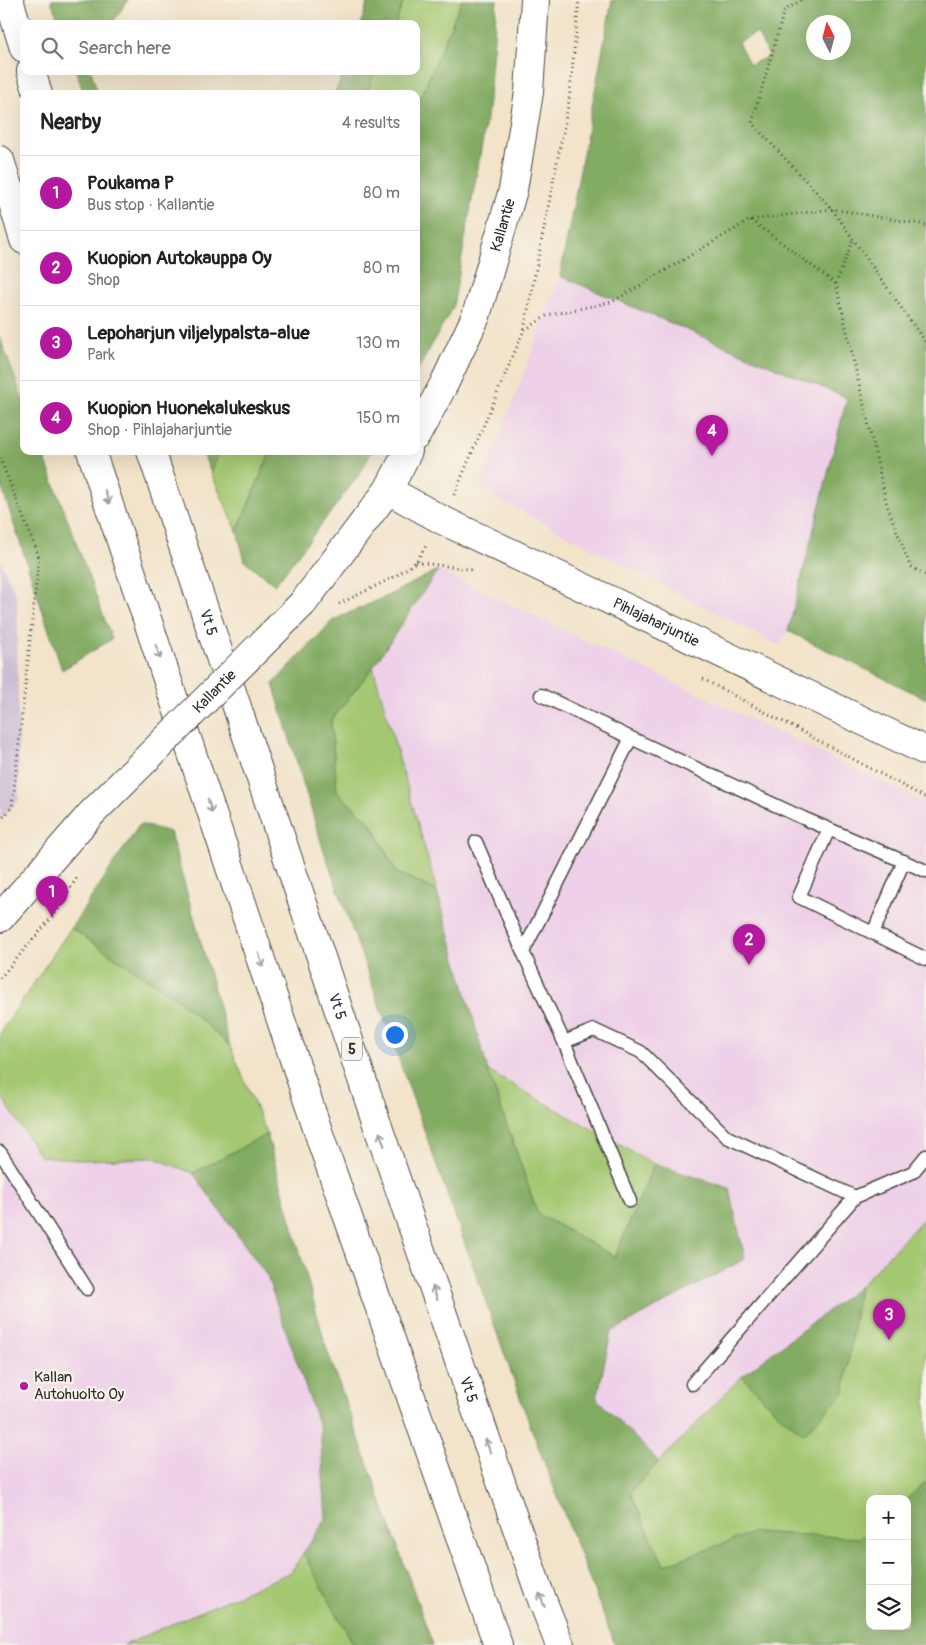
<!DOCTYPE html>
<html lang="en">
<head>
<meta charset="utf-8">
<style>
	body { margin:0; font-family:Pangolin,sans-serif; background:#f6f6f6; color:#222 }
	.controls { position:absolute; right:15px; bottom:15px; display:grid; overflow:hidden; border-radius:10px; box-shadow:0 5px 20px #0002 }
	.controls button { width:45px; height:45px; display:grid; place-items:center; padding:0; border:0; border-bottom:1px solid #e0e0e0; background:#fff; color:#222; font:25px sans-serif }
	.compass { position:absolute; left:806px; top:15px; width:45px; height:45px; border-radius:50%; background:#fff; box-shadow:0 5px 20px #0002; rotate:354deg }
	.you { position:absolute; left:394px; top:1034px; width:18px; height:18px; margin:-12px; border:4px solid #fff; border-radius:50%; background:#1a73e8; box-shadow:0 0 0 8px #1a73e833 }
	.badge { display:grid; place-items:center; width:32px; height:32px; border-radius:50%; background:#b5179e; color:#fff; font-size:16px; font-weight:700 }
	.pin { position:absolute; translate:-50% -41px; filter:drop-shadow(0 1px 2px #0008) }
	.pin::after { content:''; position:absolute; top:26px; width:18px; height:15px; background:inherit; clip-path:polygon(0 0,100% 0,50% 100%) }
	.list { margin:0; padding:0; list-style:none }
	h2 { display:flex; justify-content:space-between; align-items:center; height:65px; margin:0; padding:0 20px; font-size:21px }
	h2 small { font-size:16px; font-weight:400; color:#767676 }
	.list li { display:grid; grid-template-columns:32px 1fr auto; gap:15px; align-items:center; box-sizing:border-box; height:75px; padding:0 20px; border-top:1px solid #e0e0e0 }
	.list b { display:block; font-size:19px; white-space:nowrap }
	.list p { margin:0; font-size:16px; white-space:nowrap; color:#767676 }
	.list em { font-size:16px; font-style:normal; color:#767676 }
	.icon { flex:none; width:28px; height:28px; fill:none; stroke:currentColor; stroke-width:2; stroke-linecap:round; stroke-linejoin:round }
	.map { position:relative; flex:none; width:926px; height:1645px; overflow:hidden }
	.search { position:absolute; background:#fff; box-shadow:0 5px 20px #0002; left:20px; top:20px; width:400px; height:55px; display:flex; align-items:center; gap:12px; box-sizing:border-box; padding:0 18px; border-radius:10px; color:#767676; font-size:19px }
	.panel { position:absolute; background:#fff; box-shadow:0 5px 20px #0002; left:20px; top:90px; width:400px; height:365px; border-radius:10px }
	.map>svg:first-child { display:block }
	.built { fill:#eed0e8 }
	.industrial { fill:#ccbed4 }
	.green { fill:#a4c872; stroke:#687a4e }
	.forest { fill:#83ac64; stroke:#576c48; fill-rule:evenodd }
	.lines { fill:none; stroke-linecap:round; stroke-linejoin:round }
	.service-casing { stroke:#494743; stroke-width:15 }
	.tertiary-casing { stroke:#494743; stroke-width:30 }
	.secondary-casing { stroke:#494743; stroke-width:30 }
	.motorway-casing { stroke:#494743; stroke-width:30 }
	.path { stroke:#494743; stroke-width:3; stroke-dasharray:1 4; stroke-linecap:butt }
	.service { stroke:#fff; stroke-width:12 }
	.tertiary { stroke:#fff; stroke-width:28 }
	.secondary { stroke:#fff; stroke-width:28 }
	.motorway { stroke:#fff; stroke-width:28 }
	.secondary-bridge-casing { stroke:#494743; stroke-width:30; stroke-linecap:butt }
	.secondary-bridge { stroke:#fff; stroke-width:28 }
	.oneway { stroke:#a0a0a0 }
	.poi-dot { fill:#b5179e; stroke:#f7f3e8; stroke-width:2 }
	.labels { text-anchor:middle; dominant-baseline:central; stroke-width:4.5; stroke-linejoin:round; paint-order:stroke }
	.shield { fill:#f7f3e8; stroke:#686764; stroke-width:1 }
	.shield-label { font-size:14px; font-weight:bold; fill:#2b2b2b }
	.street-label { font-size:15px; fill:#2b2b2b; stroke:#f7f3e8 }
	.poi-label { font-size:15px; fill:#2b2b2b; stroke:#f7f3e8; text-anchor:start }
</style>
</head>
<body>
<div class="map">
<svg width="926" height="1645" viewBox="0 0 926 1645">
	<rect width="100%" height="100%" fill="#f7f3e8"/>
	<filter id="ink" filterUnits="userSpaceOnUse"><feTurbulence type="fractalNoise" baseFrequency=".02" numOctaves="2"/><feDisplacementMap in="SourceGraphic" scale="10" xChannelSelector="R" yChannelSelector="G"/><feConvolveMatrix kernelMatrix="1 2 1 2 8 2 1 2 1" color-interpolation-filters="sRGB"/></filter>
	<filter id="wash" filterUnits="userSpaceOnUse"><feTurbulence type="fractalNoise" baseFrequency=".0096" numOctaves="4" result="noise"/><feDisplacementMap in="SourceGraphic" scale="20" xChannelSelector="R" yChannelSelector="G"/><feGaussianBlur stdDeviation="1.12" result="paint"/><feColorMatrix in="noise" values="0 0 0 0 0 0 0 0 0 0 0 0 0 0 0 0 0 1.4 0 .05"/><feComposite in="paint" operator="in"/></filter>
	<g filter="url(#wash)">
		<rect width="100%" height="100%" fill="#f2e3c9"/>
		<!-- built -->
		<path class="built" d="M 560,276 L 848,398 L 788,631 L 778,645 L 480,490 Z
			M 438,570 L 926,803 L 926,1216 L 859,1287 L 742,1376 L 659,1462 L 597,1399 L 611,1332 L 745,1259 L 730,1188 L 654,1164 L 488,1071 L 373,667 Z
			M 3,1098 L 40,1156 L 85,1160 L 154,1158 L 193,1173 L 267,1276 L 320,1429 L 326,1519 L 291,1572 L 124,1645 L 0,1645 L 0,1100 Z"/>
		<!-- industrial -->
		<path class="industrial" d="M 0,560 L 17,597 L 19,800 L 0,820 Z"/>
		<!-- green -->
		<path class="green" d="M 404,0 L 462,0 L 416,108 L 416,94 L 366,94 L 375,71 L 416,71 L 416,24 L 395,24 Z
			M 220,451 L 271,451 L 237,531 L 211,473 Z
			M 373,667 L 437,891 L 396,872 L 372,824 L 337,792 L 331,721 Z
			M 71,928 L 176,998 L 230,1046 L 267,1134 L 193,1173 L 154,1158 L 85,1160 L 40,1156 L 0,1094 L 0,1033 Z
			M 488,1071 L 654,1164 L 615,1257 L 538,1214 Z
			M 926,1216 L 926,1482 L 907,1499 L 870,1499 L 870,1531 L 860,1539 L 755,1532 L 664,1566 L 630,1492 L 742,1376 L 778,1414 L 844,1393 L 859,1287 Z
			M 303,1553 L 354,1645 L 124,1645 L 291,1572 Z"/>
		<!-- forest -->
		<path class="forest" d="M 51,0 L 128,0 L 112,24 L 60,24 Z
			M 368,0 L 404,0 L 395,24 L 361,24 Z
			M 462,0 L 497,0 L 488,110 L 453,307 L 416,373 L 416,108 Z
			M 612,0 L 926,0 L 926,699 L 788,631 L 847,398 L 560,276 ZM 814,22 L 844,22 L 844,52 L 814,52 ZM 757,33 L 769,56 L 750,65 L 738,42 Z
			M 76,71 L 91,71 L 98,94 L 84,94 Z
			M 345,71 L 375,71 L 366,94 L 334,94 Z
			M 0,338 L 24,402 L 24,451 L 42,451 L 112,639 L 62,670 L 0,482 Z
			M 202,451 L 220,451 L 211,473 Z
			M 271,451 L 372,451 L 359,475 L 275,585 L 245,561 L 237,531 Z
			M 438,570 L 373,667 L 331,721 L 337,792 L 372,824 L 396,872 L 437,891 L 488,1071 L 538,1214 L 615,1257 L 654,1164 L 729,1188 L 745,1259 L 611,1332 L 597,1399 L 659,1462 L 630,1493 L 664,1565 L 755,1532 L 860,1538 L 870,1531 L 870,1626 L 907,1626 L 907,1499 L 926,1482 L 926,1645 L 615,1645 L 531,1428 L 323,848 L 273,684 L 333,620 L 383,598 Z
			M 140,824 L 170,832 L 230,1046 L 176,998 L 71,928 Z
			M 267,1134 L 327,1350 L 433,1645 L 354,1645 L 303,1553 L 326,1519 L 320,1429 L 267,1276 L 193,1173 Z
			M 859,1287 L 844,1393 L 804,1434 L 778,1414 L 742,1376 Z"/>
	</g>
	<g filter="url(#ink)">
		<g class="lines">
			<!-- service casing -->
			<g class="service-casing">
				<path id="service" d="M 541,695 L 631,738
					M 829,829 L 799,897 L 926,959
					M 476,842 L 523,952
					M 926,871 L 803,818 L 631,738 L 523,952 L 564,1042 L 594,1030 L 641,1052 L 727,1137 L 855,1197 L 913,1172 L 926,1156
					M 873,933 L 904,861
					M 564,1042 L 630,1201
					M 0,1152 L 87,1289
					M 692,1384 L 855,1197"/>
			</g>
			<!-- tertiary casing -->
			<g class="tertiary-casing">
				<g id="tertiary">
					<path id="s1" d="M 388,490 L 442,520 L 926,751"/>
				</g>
			</g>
			<!-- secondary casing -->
			<g class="secondary-casing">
				<g id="secondary">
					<path id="s2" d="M 416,436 L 444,384 L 476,316 L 513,190 L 529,92 L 535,0"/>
					<path d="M 303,603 L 388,490 L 408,451"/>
					<path d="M 0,918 L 91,814"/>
				</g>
			</g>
			<!-- motorway casing -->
			<g class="motorway-casing">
				<g id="motorway">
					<path d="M 9,0 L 24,48"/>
					<path d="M 31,71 L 38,94"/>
					<path d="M 0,160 L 24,240"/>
					<path d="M 91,451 L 323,1146 L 498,1645"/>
					<path id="s3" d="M 151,451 L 378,1127 L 539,1592 L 560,1645"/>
				</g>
			</g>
			<!-- path -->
			<path class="path" d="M 801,0 L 784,11 L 752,123 L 832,209 L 926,343
				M 751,220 L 836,284 L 887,505 L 910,566 L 926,575
				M 836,284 L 853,239
				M 525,330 L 548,315 L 612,302 L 750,220 L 832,209 L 926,225
				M 0,458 L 39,557 L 12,807 L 0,821
				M 454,495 L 524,330 L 569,101 L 579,0
				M 416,562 L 475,570
				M 339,604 L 394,577 L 416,562 L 427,544
				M 703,679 L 926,798
				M 0,978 L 58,910 L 77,877"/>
			<!-- service -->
			<use href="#service" class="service"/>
			<!-- tertiary -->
			<use href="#tertiary" class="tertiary"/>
			<!-- secondary -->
			<use href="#secondary" class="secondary"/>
			<!-- motorway -->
			<use href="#motorway" class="motorway"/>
			<!-- secondary-bridge casing -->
			<g class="secondary-bridge-casing">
				<g id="secondary-bridge">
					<path id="s4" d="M 91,814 L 303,603"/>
				</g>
			</g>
			<!-- secondary-bridge -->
			<use href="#secondary-bridge" class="secondary-bridge"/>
		</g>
		<!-- one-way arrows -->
		<defs><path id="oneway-shaft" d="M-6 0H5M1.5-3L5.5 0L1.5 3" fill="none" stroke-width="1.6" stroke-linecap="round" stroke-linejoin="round" transform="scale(1.25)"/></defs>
		<g class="oneway">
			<use href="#oneway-shaft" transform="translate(107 497) rotate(72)"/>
			<use href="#oneway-shaft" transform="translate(158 652) rotate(72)"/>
			<use href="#oneway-shaft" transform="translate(210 806) rotate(72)"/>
			<use href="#oneway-shaft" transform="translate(261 960) rotate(72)"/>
			<use href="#oneway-shaft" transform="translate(382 1139) rotate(-109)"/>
			<use href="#oneway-shaft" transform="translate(435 1293) rotate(-109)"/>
			<use href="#oneway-shaft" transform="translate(488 1446) rotate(-109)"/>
			<use href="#oneway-shaft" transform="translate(542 1600) rotate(-111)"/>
		</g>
	</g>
	<!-- markers -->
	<circle class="poi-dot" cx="24" cy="1386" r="5"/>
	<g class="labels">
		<!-- shield labels -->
		<rect class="shield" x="342" y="1037.5" width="20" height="23" rx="4"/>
		<g class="shield-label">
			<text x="352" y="1049">5</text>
		</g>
		<!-- street labels -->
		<g class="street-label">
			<text stroke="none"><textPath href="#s2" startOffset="229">Kallantie</textPath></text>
			<text stroke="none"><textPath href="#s1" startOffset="299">Pihlajaharjuntie</textPath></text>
			<text stroke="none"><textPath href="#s3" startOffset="181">Vt 5</textPath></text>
			<text stroke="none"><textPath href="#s4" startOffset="174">Kallantie</textPath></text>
			<text stroke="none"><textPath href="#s3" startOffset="586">Vt 5</textPath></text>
			<text stroke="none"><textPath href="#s3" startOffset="991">Vt 5</textPath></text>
		</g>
		<!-- poi labels -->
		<g class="poi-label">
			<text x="34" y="1377">Kallan<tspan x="34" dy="17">Autohuolto Oy</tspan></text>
		</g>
	</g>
</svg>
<div class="controls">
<button>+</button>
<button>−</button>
<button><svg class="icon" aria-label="layers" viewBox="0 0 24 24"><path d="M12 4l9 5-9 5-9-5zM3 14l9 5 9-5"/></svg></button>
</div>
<svg class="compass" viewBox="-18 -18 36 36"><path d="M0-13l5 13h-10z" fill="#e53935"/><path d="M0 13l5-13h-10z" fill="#767676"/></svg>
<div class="you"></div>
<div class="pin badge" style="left:52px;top:917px">1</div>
<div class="pin badge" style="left:749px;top:965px">2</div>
<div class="pin badge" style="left:889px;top:1340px">3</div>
<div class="pin badge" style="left:712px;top:456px">4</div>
<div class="search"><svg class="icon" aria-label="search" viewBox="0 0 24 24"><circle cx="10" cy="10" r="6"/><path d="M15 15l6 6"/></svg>Search here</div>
<section class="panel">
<h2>Nearby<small>4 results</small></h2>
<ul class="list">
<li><span class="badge">1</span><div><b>Poukama P</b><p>Bus stop · Kallantie</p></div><em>80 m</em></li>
<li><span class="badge">2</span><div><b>Kuopion Autokauppa Oy</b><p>Shop</p></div><em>80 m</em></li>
<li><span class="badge">3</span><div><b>Lepoharjun viljelypalsta-alue</b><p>Park</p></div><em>130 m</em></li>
<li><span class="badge">4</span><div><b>Kuopion Huonekalukeskus</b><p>Shop · Pihlajaharjuntie</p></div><em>150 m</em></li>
</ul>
</section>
</div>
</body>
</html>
